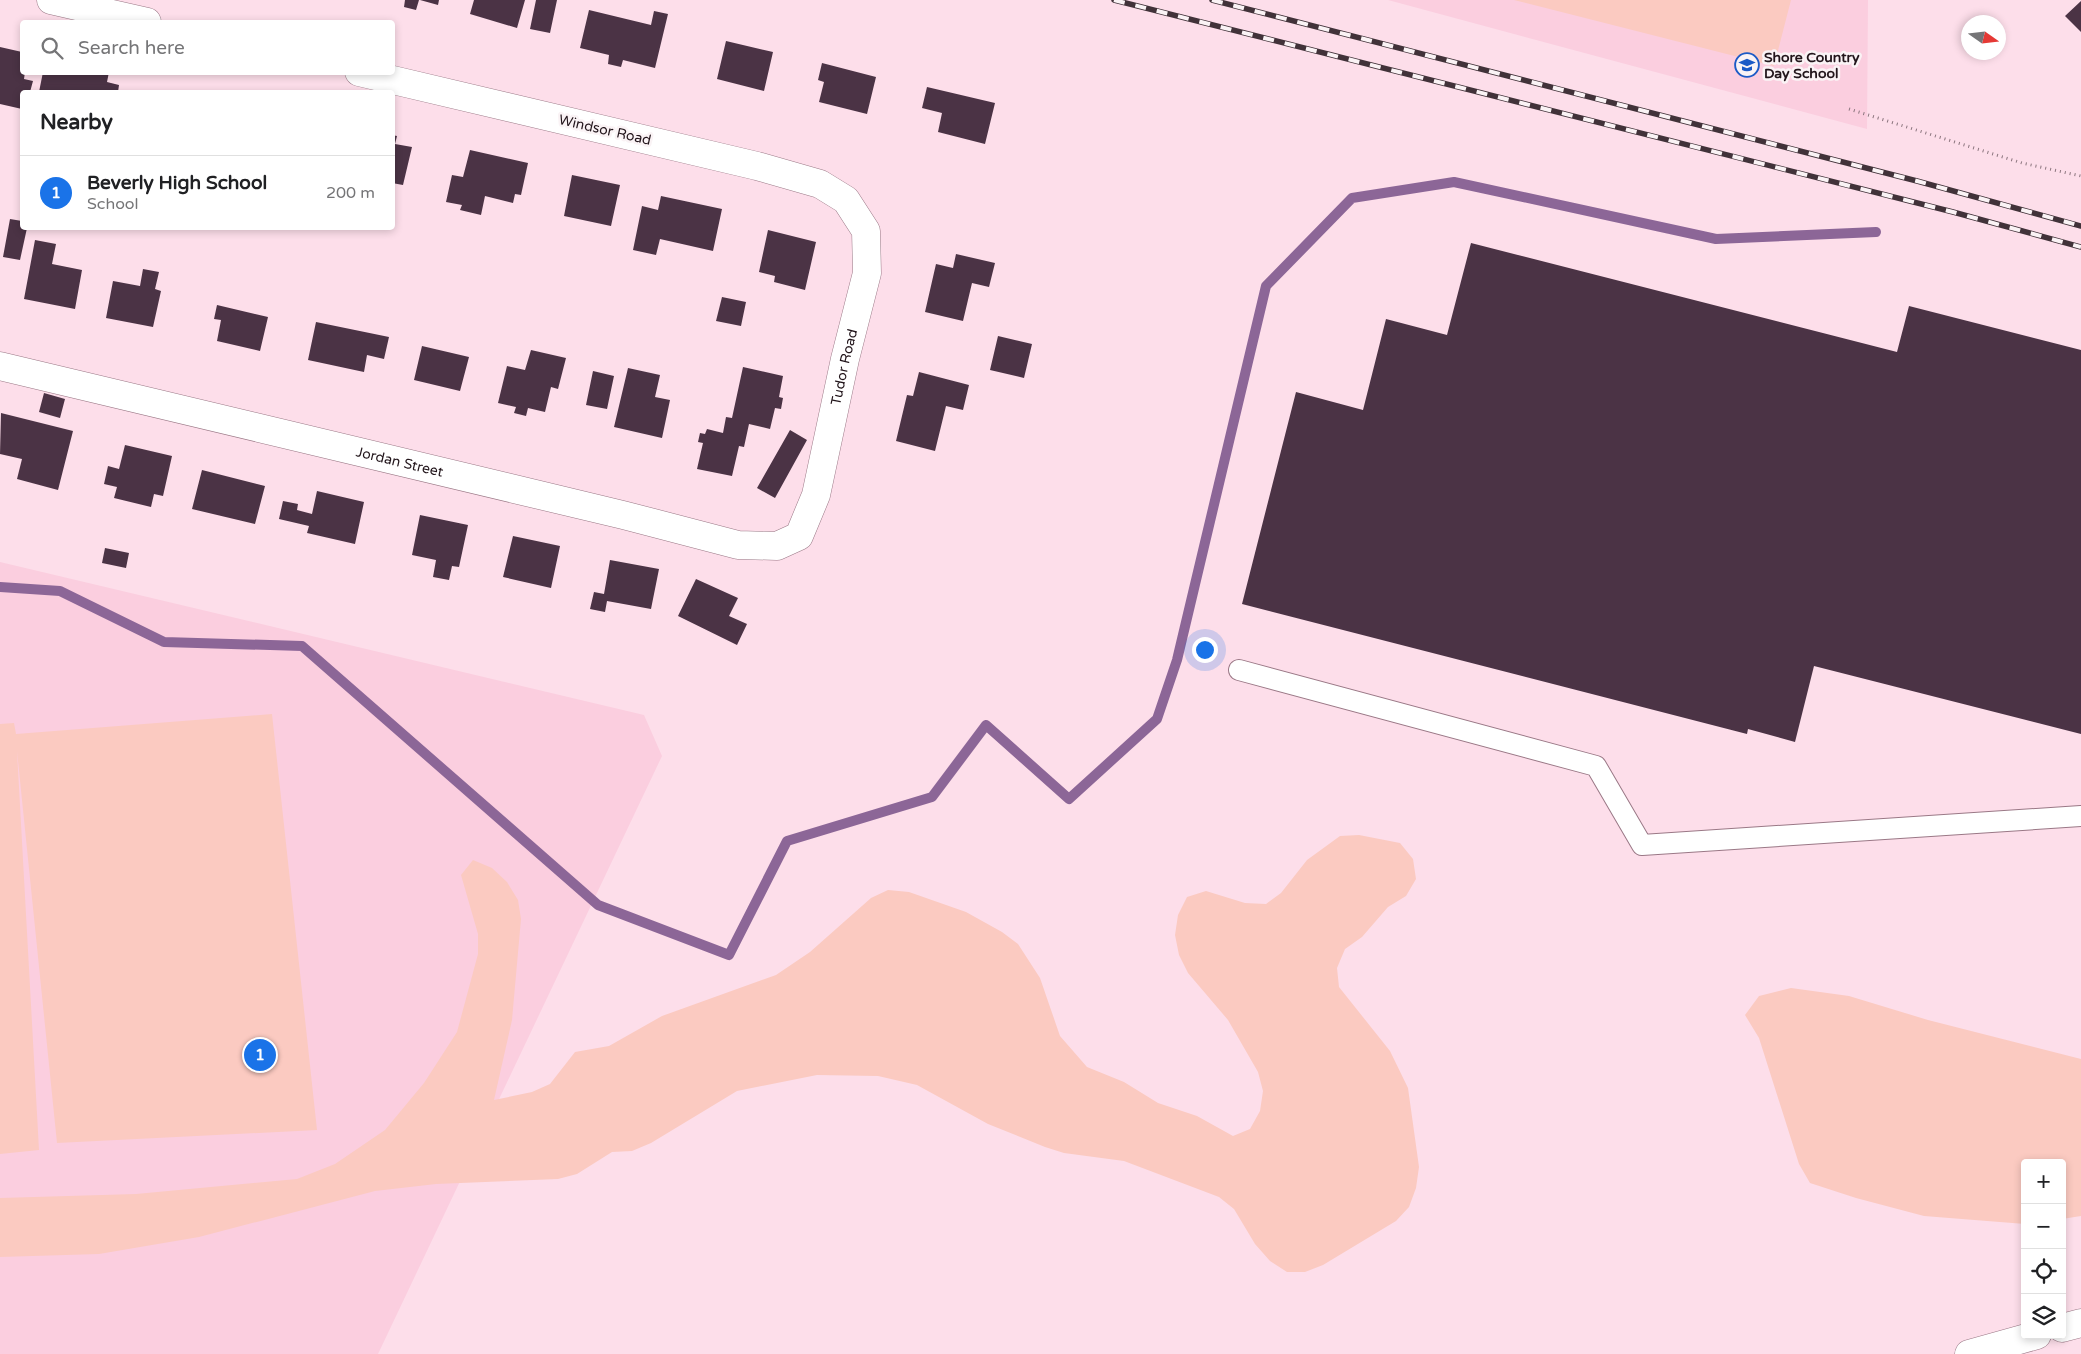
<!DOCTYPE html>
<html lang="en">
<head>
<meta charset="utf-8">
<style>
	body { margin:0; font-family:"Varela Round",sans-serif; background:#f6f6f6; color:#202124 }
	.controls { position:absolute; right:15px; bottom:15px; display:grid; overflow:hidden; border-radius:5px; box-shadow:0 2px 8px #0003 }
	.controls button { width:45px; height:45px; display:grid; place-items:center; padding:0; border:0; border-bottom:1px solid #e0e0e0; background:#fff; color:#202124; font:25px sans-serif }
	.compass { position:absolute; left:1961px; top:15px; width:45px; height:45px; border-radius:50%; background:#fff; box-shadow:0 2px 8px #0003; rotate:104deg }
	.you { position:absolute; left:1204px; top:649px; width:18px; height:18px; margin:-12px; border:4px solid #fff; border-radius:50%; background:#1a73e8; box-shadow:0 0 0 8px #1a73e833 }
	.badge { display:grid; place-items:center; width:32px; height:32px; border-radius:50%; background:#1a73e8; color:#fff; font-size:16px; font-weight:700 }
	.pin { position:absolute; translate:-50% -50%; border:2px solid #fff; box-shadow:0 1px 5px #0006 }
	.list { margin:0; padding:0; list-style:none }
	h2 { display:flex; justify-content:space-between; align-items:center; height:65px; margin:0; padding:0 20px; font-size:21px }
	h2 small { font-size:16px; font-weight:400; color:#757577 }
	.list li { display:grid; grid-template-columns:32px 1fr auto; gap:15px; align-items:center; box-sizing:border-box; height:75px; padding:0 20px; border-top:1px solid #e0e0e0 }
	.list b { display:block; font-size:19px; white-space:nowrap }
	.list p { margin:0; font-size:16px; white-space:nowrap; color:#757577 }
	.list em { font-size:16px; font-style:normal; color:#757577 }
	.icon { flex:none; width:28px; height:28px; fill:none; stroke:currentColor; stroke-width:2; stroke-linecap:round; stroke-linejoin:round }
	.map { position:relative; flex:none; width:2081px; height:1354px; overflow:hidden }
	.search { position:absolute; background:#fff; box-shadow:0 2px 8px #0003; left:20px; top:20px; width:375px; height:55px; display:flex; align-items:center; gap:12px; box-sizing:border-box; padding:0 18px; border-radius:5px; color:#757577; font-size:19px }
	.panel { position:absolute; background:#fff; box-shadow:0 2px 8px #0003; left:20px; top:90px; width:375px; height:140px; border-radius:5px }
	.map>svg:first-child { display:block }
	.built { fill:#fbcedf }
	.green { fill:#fbcac1 }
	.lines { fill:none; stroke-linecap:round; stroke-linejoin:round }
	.stream { stroke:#8c6697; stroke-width:10 }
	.building { fill:#4b3345 }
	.lane-casing { stroke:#9a7886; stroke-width:22 }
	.street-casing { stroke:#9a7886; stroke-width:29 }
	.secondary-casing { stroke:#9a7886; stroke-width:29 }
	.path { stroke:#8b757e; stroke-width:3; stroke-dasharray:1 4; stroke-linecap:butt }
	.lane { stroke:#fff; stroke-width:20 }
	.street { stroke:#fff; stroke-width:28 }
	.secondary { stroke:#fff; stroke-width:28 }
	.rail-casing { stroke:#413239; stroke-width:5.5 }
	.rail { stroke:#faf3f5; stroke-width:4; stroke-dasharray:11; stroke-linecap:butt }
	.labels { text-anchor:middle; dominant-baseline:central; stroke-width:5; stroke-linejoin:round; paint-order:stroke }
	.poi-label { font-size:14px; font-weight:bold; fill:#22151b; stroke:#faf3f5; text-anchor:start }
	.street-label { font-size:14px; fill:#22151b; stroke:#faf3f5 }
</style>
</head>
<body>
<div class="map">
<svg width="2081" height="1354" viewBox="0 0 2081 1354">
	<rect width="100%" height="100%" fill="#fddeea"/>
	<!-- built -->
	<path class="built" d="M 1388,0 L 1868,0 L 1867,129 Z
		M 0,562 L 644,715 L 662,756 L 378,1354 L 0,1354 Z"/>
	<!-- green -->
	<path class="green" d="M 1514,0 L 1791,0 L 1774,66 Z
		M 272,714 L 317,1130 L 57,1143 L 17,751 L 39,1150 L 0,1154 L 0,724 L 14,723 L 16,734 Z
		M 1359,835 L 1400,843 L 1413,859 L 1416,879 L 1406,896 L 1388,907 L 1362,937 L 1345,949 L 1337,968 L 1339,987 L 1390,1051 L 1408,1088 L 1419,1167 L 1416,1188 L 1409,1207 L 1396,1221 L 1323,1265 L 1305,1272 L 1287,1272 L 1270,1261 L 1255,1244 L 1234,1209 L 1219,1197 L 1124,1161 L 1064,1153 L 1045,1147 L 988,1124 L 917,1085 L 878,1076 L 817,1075 L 737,1091 L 651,1143 L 632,1151 L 612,1152 L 577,1174 L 558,1179 L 436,1184 L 375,1191 L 199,1237 L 99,1254 L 0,1257 L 0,1198 L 136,1194 L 297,1179 L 335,1164 L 385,1130 L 424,1083 L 457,1032 L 478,954 L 478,934 L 461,875 L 473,860 L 492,868 L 507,882 L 518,900 L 521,919 L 512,1020 L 494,1100 L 532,1092 L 550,1084 L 575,1052 L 609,1046 L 662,1016 L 776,975 L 810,952 L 871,898 L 888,890 L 909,892 L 966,912 L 1002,932 L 1018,944 L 1040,978 L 1060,1036 L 1087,1067 L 1124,1082 L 1158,1103 L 1197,1116 L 1233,1136 L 1250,1129 L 1260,1111 L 1263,1091 L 1258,1072 L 1228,1020 L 1188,973 L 1179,955 L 1175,935 L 1178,915 L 1187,897 L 1206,891 L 1245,903 L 1266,904 L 1281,893 L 1307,860 L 1340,836 Z
		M 1791,988 L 1849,996 L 1928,1020 L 2081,1059 L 2081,1216 L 2062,1219 L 2062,1163 L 2025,1163 L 2025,1224 L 1924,1216 L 1856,1198 L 1810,1183 L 1799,1164 L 1759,1038 L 1745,1015 L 1759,996 Z"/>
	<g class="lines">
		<!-- stream -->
		<path class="stream" d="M 0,587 L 60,591 L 164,642 L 302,646 L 598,905 L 729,955 L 787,841 L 932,797 L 986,725 L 1069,799 L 1157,719 L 1177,660 L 1266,286 L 1352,198 L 1454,182 L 1716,239 L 1876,232"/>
	</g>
	<!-- building -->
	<path class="building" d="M 405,0 L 419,0 L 416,10 L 404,7 Z
		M 420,0 L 439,0 L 438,5 Z
		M 474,0 L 525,0 L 517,28 L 470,14 Z
		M 536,0 L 557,0 L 550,33 L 530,29 Z
		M 2081,1 L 2081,32 L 2065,16 Z
		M 589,10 L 651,25 L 654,11 L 668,14 L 655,68 L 623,60 L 621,67 L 608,64 L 609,55 L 580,48 Z
		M 726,41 L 773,52 L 764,91 L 717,79 Z
		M 0,47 L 22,52 L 22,72 L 25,72 L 24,79 L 33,81 L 30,92 L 22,92 L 22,109 L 0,104 Z
		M 822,63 L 876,77 L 867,114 L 819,102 L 824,82 L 818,80 Z
		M 43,72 L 109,72 L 107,82 L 119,85 L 118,92 L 39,92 Z
		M 927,87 L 995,103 L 985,144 L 938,132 L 942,113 L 922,108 Z
		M 392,135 L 397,136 L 395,144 L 412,147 L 403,185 L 392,183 Z
		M 470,150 L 528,163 L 521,195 L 515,194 L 513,203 L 485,196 L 481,215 L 460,210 L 462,205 L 446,202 L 452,175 L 463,177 Z
		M 572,175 L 620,185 L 611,226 L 564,216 Z
		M 661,196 L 722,209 L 713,251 L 660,239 L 656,255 L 633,250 L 642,206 L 658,210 Z
		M 10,219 L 22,221 L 22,228 L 27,228 L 20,260 L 3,257 Z
		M 768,230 L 816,242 L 805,290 L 774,282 L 775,276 L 759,272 Z
		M 35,240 L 56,244 L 52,264 L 82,270 L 75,309 L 24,299 Z
		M 1471,243 L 1897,352 L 1909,306 L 2081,350 L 2081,734 L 1814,666 L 1795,742 L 1748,729 L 1747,734 L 1242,604 L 1296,392 L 1363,410 L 1386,319 L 1447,335 Z
		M 956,254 L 995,263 L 989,287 L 972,283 L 963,321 L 925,312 L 936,264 L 953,268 Z
		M 143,269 L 159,272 L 155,289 L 161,291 L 153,327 L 106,318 L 113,281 L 140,286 Z
		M 722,297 L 746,302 L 741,326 L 716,321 Z
		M 217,305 L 268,317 L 260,351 L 217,341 L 221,320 L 214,319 Z
		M 316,322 L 389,337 L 384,359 L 367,355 L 364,372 L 308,360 Z
		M 998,336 L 1032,344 L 1024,378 L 990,370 Z
		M 422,346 L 469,357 L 460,391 L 414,380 Z
		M 531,350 L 566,358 L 558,389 L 551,387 L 545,412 L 528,408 L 526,416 L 514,413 L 516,407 L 498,403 L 507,366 L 525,370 Z
		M 743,367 L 783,376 L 779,397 L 783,398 L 781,409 L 775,408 L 770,429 L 749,424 L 744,447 L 739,446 L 732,476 L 697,469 L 703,443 L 698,442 L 700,433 L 705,434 L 707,429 L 723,433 L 726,417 L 732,418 Z
		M 628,368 L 660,375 L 655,397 L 670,400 L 662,438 L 614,427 Z
		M 593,371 L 614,376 L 607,409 L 586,405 Z
		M 919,372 L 969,385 L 963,410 L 946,406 L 935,451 L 896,441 L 907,395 L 913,396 Z
		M 44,393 L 65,399 L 60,418 L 39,412 Z
		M 1,413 L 73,431 L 58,490 L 17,479 L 22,459 L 0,454 Z
		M 790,430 L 807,440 L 775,498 L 757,488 Z
		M 125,445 L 172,456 L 163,496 L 154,494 L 151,507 L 114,498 L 117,487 L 104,484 L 108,466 L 119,469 Z
		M 202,470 L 265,486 L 255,524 L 192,509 Z
		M 317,491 L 364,502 L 355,544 L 307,533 L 309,526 L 279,519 L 283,501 L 298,504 L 297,510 L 312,514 Z
		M 420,515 L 468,525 L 459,567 L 452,566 L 449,580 L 433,577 L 436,560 L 412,555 Z
		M 513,536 L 560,546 L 551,588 L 503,577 Z
		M 105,548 L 129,553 L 126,568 L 102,563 Z
		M 610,560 L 659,569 L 651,609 L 607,601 L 605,612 L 590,609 L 594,592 L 604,594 Z
		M 696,579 L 738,598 L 729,616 L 747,624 L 737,645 L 678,616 Z"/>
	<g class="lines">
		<!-- lane casing -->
		<g class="lane-casing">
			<path id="lane" d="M 1239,670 L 1596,766 L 1642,845 L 2081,816"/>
		</g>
		<!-- street casing -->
		<g class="street-casing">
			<g id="street">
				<path d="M 51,0 L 147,22"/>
				<path id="s1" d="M 0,366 L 623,515 L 738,545 L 777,546 L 799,536 L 816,495 L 845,359 L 867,273 L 866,231 L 846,200 L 820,184 L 757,166 L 359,72"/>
			</g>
		</g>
		<!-- secondary casing -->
		<g class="secondary-casing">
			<path id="secondary" d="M 2062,1328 L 2081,1323
				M 1969,1354 L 2037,1335"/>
		</g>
		<!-- path -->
		<path class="path" d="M 1849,109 L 2022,163 L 2081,176"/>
		<!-- lane -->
		<use href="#lane" class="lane"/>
		<!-- street -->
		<use href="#street" class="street"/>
		<!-- secondary -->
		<use href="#secondary" class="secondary"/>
		<!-- rail casing -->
		<g class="rail-casing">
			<path id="rail" d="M 1114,0 L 1953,212 L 2081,247
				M 1212,0 L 1917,181 L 2081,226"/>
		</g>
		<!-- rail -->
		<use href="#rail" class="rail"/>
	</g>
	<!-- icons -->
	<defs>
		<g id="school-ring" transform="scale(1.25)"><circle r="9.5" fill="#faf3f5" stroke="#1c5ac6" stroke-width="1.5"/><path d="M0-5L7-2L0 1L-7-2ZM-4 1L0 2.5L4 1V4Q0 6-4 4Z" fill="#1c5ac6"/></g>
	</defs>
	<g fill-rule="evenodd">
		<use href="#school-ring" x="1747" y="65"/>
	</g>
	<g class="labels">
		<!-- poi labels -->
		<g class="poi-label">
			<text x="1764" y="57">Shore Country<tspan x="1764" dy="16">Day School</tspan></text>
		</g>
		<!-- street labels -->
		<g class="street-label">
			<text transform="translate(605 130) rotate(13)">Windsor Road</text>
			<text stroke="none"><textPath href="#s1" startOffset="998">Tudor Road</textPath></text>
			<text stroke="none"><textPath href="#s1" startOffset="411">Jordan Street</textPath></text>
		</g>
	</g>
</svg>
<div class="controls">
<button>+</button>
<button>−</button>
<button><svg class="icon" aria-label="locate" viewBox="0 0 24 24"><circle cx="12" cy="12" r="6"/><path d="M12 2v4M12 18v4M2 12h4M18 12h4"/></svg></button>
<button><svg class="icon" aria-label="layers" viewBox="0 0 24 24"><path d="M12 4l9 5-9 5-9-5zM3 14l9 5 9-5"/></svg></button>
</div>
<svg class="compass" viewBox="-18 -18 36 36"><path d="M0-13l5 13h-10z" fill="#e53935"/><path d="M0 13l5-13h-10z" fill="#757577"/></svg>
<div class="you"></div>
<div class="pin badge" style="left:260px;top:1055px">1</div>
<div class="search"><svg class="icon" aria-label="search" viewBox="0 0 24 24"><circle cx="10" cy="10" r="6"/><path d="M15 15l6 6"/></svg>Search here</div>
<section class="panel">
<h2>Nearby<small></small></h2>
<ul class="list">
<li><span class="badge">1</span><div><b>Beverly High School</b><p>School</p></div><em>200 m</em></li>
</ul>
</section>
</div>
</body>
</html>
